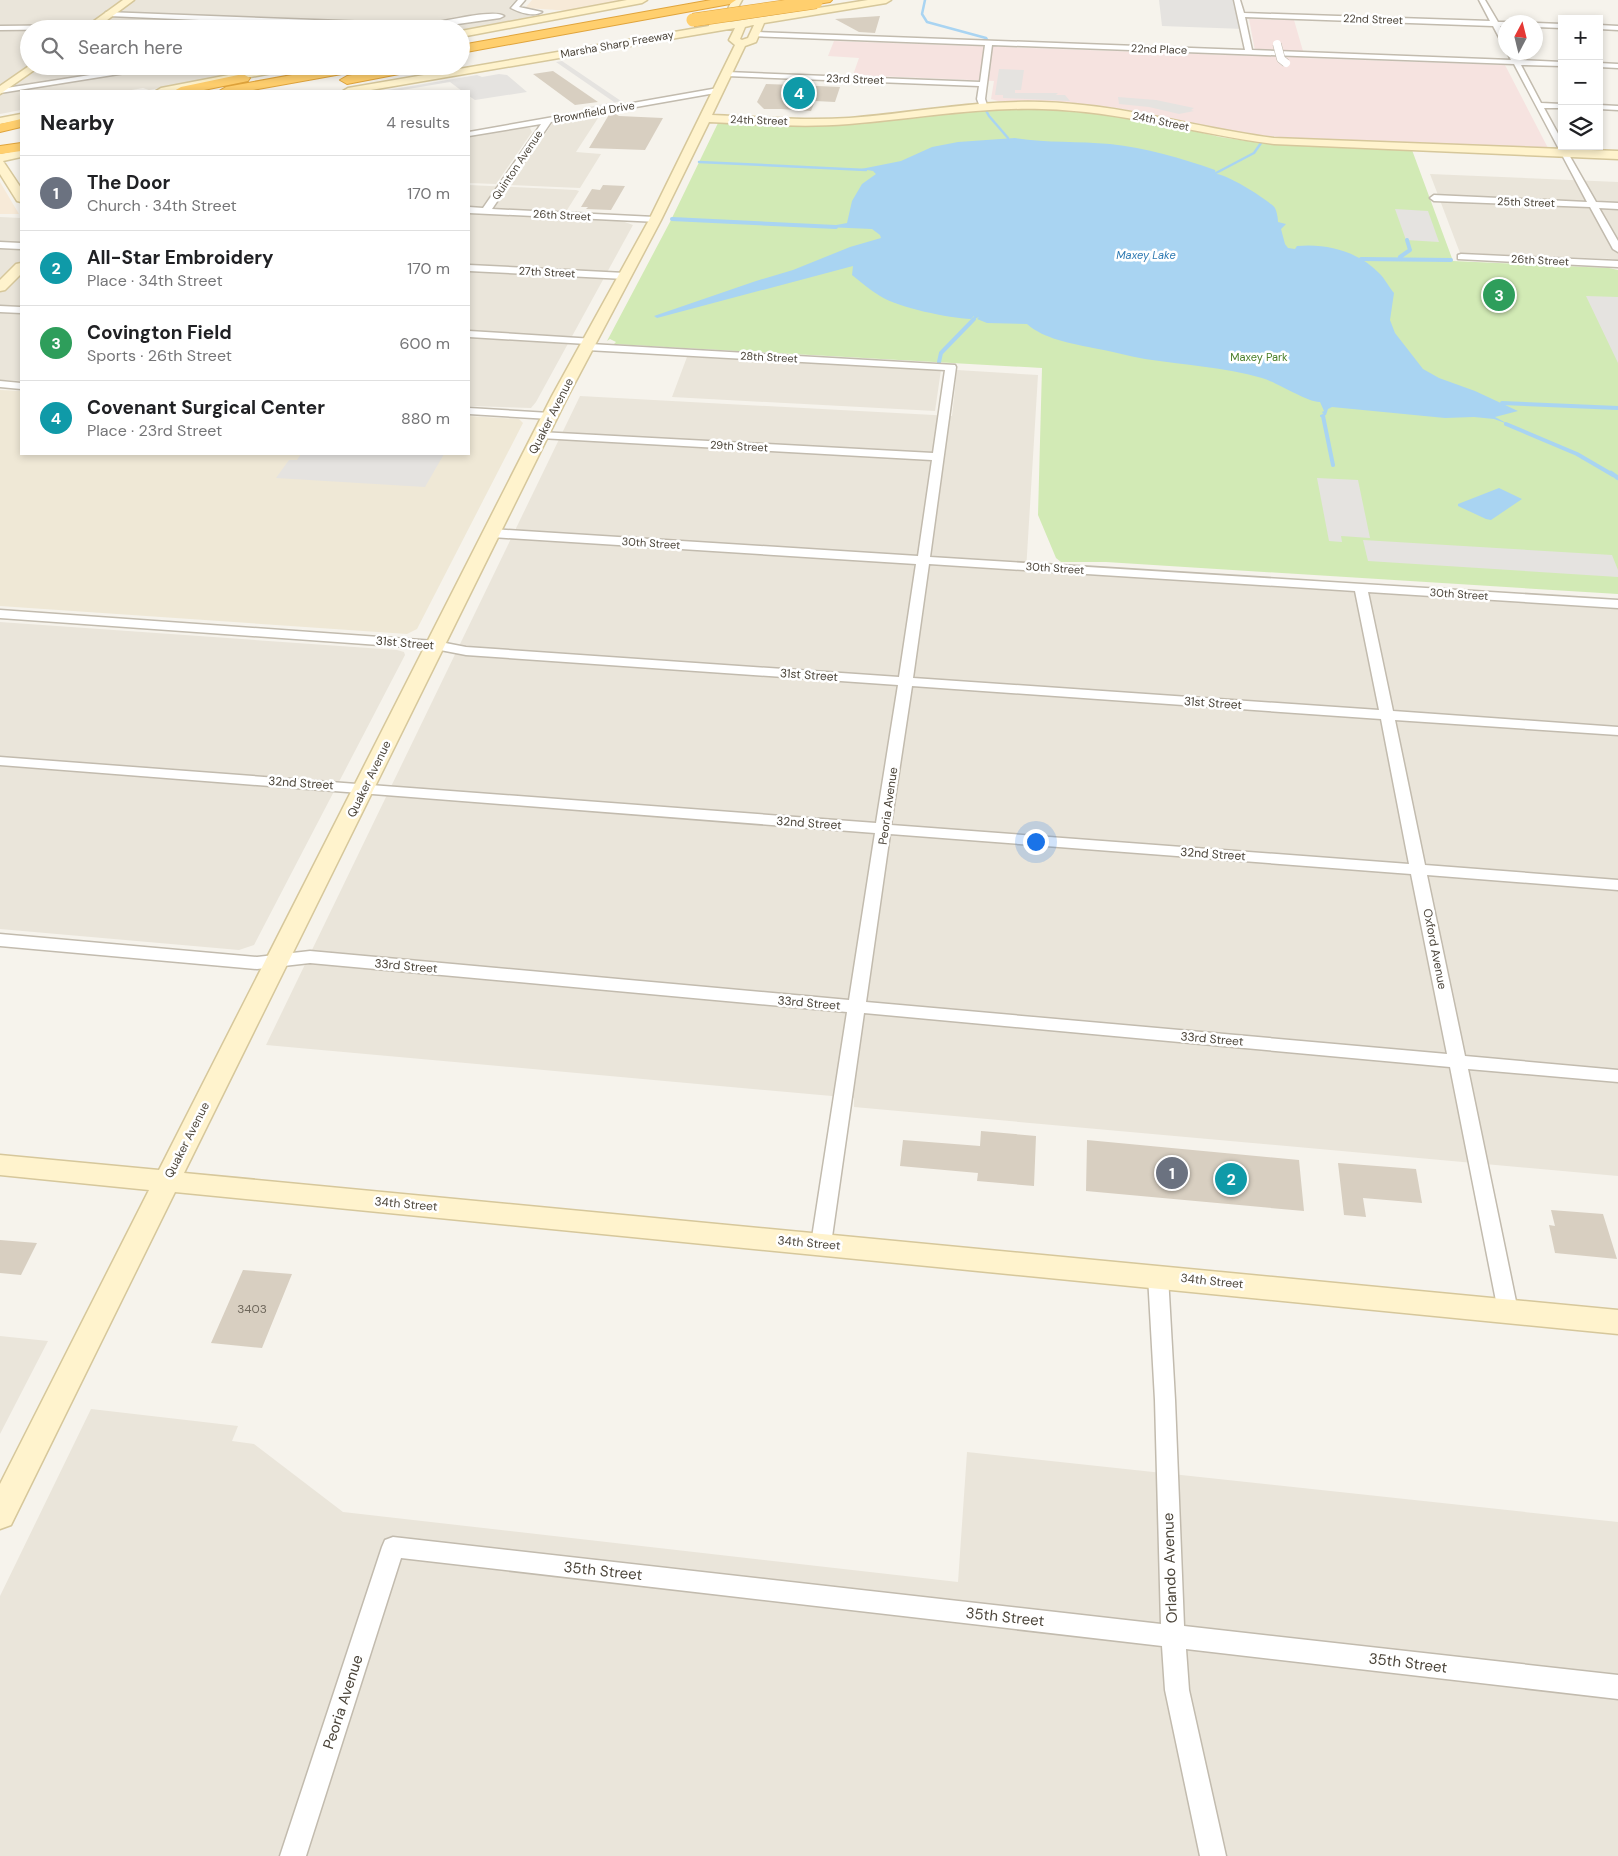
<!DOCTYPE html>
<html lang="en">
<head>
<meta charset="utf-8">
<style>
	body { margin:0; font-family:"DM Sans",sans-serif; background:#f6f6f6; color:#202124 }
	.controls { position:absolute; right:15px; top:15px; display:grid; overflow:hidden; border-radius:0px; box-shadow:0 2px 8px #0003 }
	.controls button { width:45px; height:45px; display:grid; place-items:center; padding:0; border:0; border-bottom:1px solid #e0e0e0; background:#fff; color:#202124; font:25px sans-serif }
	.compass { position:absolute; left:1498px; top:15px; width:45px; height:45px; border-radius:50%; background:#fff; box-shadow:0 2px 8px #0003; rotate:7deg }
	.you { position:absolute; left:1035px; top:841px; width:18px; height:18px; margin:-12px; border:4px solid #fff; border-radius:50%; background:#1a73e8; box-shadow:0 0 0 8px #1a73e833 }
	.badge { display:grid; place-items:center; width:32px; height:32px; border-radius:50%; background:#d93025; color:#fff; font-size:16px; font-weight:700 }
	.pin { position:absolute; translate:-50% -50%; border:2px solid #fff; box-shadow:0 1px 5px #0006 }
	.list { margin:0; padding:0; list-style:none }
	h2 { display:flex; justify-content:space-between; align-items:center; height:65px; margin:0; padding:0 20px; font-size:21px }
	h2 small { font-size:16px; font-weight:400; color:#757577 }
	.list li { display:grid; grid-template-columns:32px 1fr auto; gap:15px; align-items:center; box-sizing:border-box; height:75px; padding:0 20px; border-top:1px solid #e0e0e0 }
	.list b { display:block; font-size:19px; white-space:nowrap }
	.list p { margin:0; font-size:16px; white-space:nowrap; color:#757577 }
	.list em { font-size:16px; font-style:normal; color:#757577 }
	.icon { flex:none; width:28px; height:28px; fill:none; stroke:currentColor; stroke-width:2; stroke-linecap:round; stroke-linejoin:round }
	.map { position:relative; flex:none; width:1618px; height:1856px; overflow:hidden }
	.search { position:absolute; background:#fff; box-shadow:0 2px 8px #0003; left:20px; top:20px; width:450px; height:55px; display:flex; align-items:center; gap:12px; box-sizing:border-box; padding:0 18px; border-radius:28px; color:#757577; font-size:19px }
	.panel { position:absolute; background:#fff; box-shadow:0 2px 8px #0003; left:20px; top:90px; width:450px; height:365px; border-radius:0px }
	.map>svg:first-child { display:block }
	.residential { fill:#eae5da }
	.commercial { fill:#f7ead8 }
	.education { fill:#efe8d6 }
	.medical { fill:#f6e3e0 }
	.green { fill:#d2eab5 }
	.parking { fill:#e5e3e0 }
	.water { fill:#a9d4f2 }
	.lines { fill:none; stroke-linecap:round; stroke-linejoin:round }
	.stream-far2 { stroke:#a9d4f2; stroke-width:2.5 }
	.stream-far1 { stroke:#a9d4f2; stroke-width:4 }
	.stream { stroke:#a9d4f2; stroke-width:4.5 }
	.building { fill:#d8cfc1 }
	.street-casing { stroke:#c2bbae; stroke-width:3 }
	.secondary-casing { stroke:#d6c79b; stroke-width:3 }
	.highway-casing { stroke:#e0a43c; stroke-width:2 }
	.street { fill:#fff; fill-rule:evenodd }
	.secondary { fill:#fff3cd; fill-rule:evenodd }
	.highway { fill:#ffcf6e; fill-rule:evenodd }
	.street-bridge-casing { stroke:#c2bbae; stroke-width:9; stroke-linecap:butt }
	.highway-bridge-casing { stroke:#e0a43c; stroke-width:14; stroke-linecap:butt }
	.street-bridge { stroke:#fff; stroke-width:8 }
	.highway-bridge { stroke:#ffcf6e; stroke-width:13 }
	.labels { text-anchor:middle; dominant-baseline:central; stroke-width:5; stroke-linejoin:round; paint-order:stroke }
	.far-street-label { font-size:11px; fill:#4b4439; stroke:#fff }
	.far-water-label { font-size:11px; font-style:italic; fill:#2e7ab2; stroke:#fff }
	.far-park-label { font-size:11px; fill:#4a7f2a; stroke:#fff }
	.street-label { font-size:12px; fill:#4b4439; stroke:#fff }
	.near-number-label { font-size:12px; fill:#6e675b }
	.near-street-label { font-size:15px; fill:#4b4439; stroke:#fff }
</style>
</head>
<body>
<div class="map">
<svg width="1618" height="1856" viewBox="0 0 1618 1856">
	<rect width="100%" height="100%" fill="#f6f3ec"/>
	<!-- residential -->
	<path class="residential" d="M 0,0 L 516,0 L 510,6 L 511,10 L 533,17 L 461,31 L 461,29 L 29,29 L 29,66 L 276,66 L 149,90 L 143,88 L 126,91 L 21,91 L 21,110 L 0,114 Z
		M 598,114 L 600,115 L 576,152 L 601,154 L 580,188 L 510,185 L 552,124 L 557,121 Z
		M 519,128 L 530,128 L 532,132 L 496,184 L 469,183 L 469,137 Z
		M 1430,174 L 1618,182 L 1618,261 L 1612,259 L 1460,253 Z
		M 469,185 L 576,190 L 579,191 L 562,218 L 622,221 L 633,225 L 536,402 L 531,408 L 469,406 Z
		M 0,217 L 21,218 L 21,242 L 15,242 L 8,249 L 21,250 L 21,381 L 0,380 Z
		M 687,357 L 941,370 L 935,411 L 672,397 Z
		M 957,370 L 1038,375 L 1026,571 L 1618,609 L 1618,1176 L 854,1107 L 854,1098 L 266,1045 L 580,396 L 952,416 Z
		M 0,622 L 397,650 L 404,652 L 405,655 L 254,945 L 239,950 L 0,929 Z
		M 0,1336 L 48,1341 L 0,1434 Z
		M 91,1409 L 238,1426 L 232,1441 L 254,1444 L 343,1512 L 958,1582 L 967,1452 L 1618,1522 L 1618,1856 L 0,1856 L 0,1596 Z"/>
	<!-- commercial -->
	<path class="commercial" d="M 532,0 L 632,0 L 573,11 L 525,8 Z
		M 0,182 L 19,214 L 0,214 Z"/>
	<!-- education -->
	<path class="education" d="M 0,390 L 21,391 L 21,454 L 469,454 L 469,416 L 519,419 L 523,423 L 417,629 L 407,634 L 0,606 Z"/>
	<!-- medical -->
	<path class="medical" d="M 1249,19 L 1294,20 L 1305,58 L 1505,65 L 1548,148 L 1300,139 L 1245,134 L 1117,108 L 1049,102 L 998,101 L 991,99 L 994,81 L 853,75 L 859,58 L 828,56 L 834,41 L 1256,56 Z"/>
	<!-- green -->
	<path class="green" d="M 986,108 L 1065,109 L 1142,119 L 1220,137 L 1268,144 L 1412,150 L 1453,261 L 1609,268 L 1618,270 L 1618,594 L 1106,562 L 1061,562 L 1056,558 L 1038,515 L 1042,368 L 614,344 L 616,342 L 610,339 L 607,341 L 671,220 L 718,123 L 837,125 Z"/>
	<!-- parking -->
	<path class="parking" d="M 1159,0 L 1237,0 L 1244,29 L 1162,26 Z
		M 562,61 L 621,101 L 591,108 L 589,107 L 614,102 L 556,62 Z
		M 999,69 L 1024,70 L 1021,90 L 1015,90 L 1015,93 L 1058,93 L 1056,95 L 1065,95 L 1070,101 L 1003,98 L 1003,95 L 995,95 Z
		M 499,74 L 507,75 L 527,92 L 475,100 L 469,96 L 469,91 L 462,91 L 450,82 L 396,91 L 382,91 L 477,75 L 482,77 Z
		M 1118,97 L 1156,100 L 1194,108 L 1191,110 L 1194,111 L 1179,114 L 1149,107 L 1119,104 Z
		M 1395,209 L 1428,211 L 1439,242 L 1406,240 Z
		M 1586,296 L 1618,297 L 1618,363 Z
		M 301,454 L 444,454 L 425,487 L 276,478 L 289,460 L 297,460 Z
		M 1317,478 L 1358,480 L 1370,538 L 1341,536 L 1342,542 L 1329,541 Z
		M 1363,540 L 1612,555 L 1618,570 L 1618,577 L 1368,561 Z"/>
	<!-- water -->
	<path class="water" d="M 1015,138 C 1047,143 1078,141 1110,144 C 1146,148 1181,158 1215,170 L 1216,174 C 1225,173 1269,200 1275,208 C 1277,212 1278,219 1278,222 L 1286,224 L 1281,229 L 1285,244 L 1288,248 L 1295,249 L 1297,246 C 1330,243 1360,253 1380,274 C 1385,279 1389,287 1394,293 L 1390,320 L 1395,333 L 1423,369 L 1439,378 L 1475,391 L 1518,411 L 1495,417 L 1508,424 L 1494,419 L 1474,417 L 1445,418 L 1332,407 L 1328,409 L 1326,415 L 1320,417 L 1320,415 L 1324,415 L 1322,412 L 1324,411 L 1320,402 C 1309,403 1276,382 1262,378 C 1224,367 1184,365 1145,359 C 1128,356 1111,351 1093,348 C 1070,343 1044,339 1027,324 L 987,323 L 977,319 L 979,317 L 974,319 L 974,316 L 971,319 C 949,318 899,308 880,296 C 870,290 861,282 852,275 L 853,266 L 657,318 L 654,316 L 756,281 L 793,270 L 850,247 L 881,238 L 880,235 L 872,229 L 825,227 L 835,227 L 831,226 L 847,223 L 852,201 L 862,184 L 876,174 L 873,171 L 861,169 L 901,161 L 932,147 L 958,142 Z
		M 1499,488 L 1522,499 L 1491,520 L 1486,519 L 1458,506 L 1458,504 Z"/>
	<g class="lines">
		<!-- stream-far2 -->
		<path class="stream-far2" d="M 925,0 L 922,14 L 927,22 L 986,38 L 989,43
			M 983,105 L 989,116 L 1008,138
			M 699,162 L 866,170
			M 1216,173 L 1254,153 L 1261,143"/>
		<!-- stream-far1 -->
		<path class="stream-far1" d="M 672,219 L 836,227
			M 1400,257 L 1410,250 L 1407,240
			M 1361,259 L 1451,260
			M 939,362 L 941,353 L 974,319
			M 1502,403 L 1618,408
			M 1323,416 L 1333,465
			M 1506,424 L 1577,454 L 1613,475"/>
		<!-- stream -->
		<path class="stream" d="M 1611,473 L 1618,478"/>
	</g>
	<!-- building -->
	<path class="building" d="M 880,16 L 875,33 L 859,32 L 835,19 Z
		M 553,71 L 598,102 L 575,105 L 533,74 Z
		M 766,84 L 795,85 L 840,87 L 835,102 L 815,101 L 811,111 L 781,109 L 764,109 L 757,102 Z
		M 610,113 L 614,113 L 619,116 L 663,118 L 645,150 L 589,148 Z
		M 603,185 L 625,186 L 611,210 L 586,209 L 588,207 L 581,207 L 592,189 L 600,190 Z
		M 981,1131 L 1036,1136 L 1034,1186 L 977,1181 L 978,1173 L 900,1166 L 903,1140 L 980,1146 Z
		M 1087,1140 L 1299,1160 L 1304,1211 L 1086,1191 Z
		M 1338,1163 L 1416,1169 L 1422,1203 L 1363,1198 L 1366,1217 L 1344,1215 Z
		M 1551,1210 L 1603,1214 L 1617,1259 L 1555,1253 L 1549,1225 L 1555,1226 Z
		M 0,1240 L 37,1243 L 21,1275 L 0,1273 Z
		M 243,1270 L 292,1274 L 262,1348 L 211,1343 Z"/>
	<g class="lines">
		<!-- street casing -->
		<g class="street-casing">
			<path id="street" d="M 518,0 L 525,0 L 519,7 L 542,12 C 534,17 521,13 513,9 L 511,8 Z
				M 1234,0 L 1240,0 L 1244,13 L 1490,21 L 1479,0 L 1485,0 L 1498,22 L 1509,22 L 1506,22 L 1506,26 L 1500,26 L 1506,36 L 1506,45 L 1502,43 L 1493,26 L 1245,17 L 1252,50 L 1511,60 L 1508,54 L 1515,52 L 1519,60 L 1562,62 L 1562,66 L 1521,65 L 1541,103 L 1562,104 L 1562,108 L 1544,108 L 1562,141 L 1562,146 L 1564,146 L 1596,202 L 1618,203 L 1618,209 L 1599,208 L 1618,241 L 1618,252 L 1613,249 L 1590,207 L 1434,201 L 1430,198 L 1434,195 L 1587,202 L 1514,64 L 992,45 L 985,99 L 987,105 L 983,107 L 980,107 L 977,99 L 979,86 L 727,76 L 723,74 L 727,72 L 980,82 L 985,45 L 752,36 L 751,34 L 755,32 L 1245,50 Z
				M 106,12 L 395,23 C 401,24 408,26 414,26 C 432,25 492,8 504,16 L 500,18 L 422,29 L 404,29 L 109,16 L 105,14 Z
				M 1536,23 L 1562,24 L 1562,28 L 1536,27 Z
				M 91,25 L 95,27 L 94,29 L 0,30 L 0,26 Z
				M 1599,25 L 1618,26 L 1618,30 L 1599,29 Z
				M 1599,63 L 1618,64 L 1618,68 L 1599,67 Z
				M 148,66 L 169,66 L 0,93 L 0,89 Z
				M 718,88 L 722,90 L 721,92 L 551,122 L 492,209 L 655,217 L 660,220 L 658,222 L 469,213 L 469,207 L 483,208 L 541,124 L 469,136 L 469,132 Z
				M 1599,105 L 1618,106 L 1618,110 L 1599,109 Z
				M 0,242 L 21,243 L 21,249 L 0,248 Z
				M 1461,254 L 1618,261 L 1618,267 L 1458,259 L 1458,255 Z
				M 469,265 L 625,273 L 630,276 L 625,279 L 469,271 Z
				M 0,306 L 21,307 L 21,313 L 0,312 Z
				M 469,331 L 594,339 L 595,341 L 590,344 L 955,365 L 956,367 L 930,557 L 1618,600 L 1618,608 L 1368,592 L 1393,711 L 1618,727 L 1618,735 L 1395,720 L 1425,865 L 1618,880 L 1618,890 L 1427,875 L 1465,1056 L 1618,1070 L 1618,1082 L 1468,1069 L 1518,1311 L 1515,1317 L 1508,1319 L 1501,1317 L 1498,1311 L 1450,1067 L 864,1013 L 831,1244 L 828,1249 L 821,1252 L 814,1249 L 811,1244 L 847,1012 L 310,963 L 257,969 L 0,946 L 0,934 L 257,957 L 310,951 L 849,1000 L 875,833 L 0,765 L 0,757 L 876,823 L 898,685 L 466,655 L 435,649 L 0,618 L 0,610 L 435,641 L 466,647 L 899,677 L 916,564 L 492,537 L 486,533 L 492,529 L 918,556 L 932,460 L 540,438 L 534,435 L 540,432 L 933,453 L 945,370 L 587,350 L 582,347 L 587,344 L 469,337 ZM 929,564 L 1355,591 L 1379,710 L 913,678 ZM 912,686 L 1381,719 L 1409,864 L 891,825 ZM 890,834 L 1411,874 L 1447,1054 L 866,1002 Z
				M 0,381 L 21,383 L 21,389 L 0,387 Z
				M 469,408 L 550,413 L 556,416 L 550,419 L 469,414 Z
				M 1158,1268 L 1165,1270 L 1168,1276 L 1175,1400 L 1184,1626 L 1618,1675 L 1618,1699 L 1186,1649 L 1189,1690 L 1226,1856 L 1200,1856 L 1165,1690 L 1162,1646 L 401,1558 L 306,1856 L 280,1856 L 382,1547 L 385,1540 L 393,1537 L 1161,1624 L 1155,1400 L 1148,1276 L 1151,1270 Z"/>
		</g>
		<!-- secondary casing -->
		<g class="secondary-casing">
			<path id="secondary" d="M 123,0 L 134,0 L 95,29 L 83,29 Z
				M 627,0 L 647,0 L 642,3 L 461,37 L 461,31 Z
				M 732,0 L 742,0 L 730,22 L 868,0 L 891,0 L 886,3 L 764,23 L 756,42 L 745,46 L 712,115 C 757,117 803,121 849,118 C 913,113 976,100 1041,102 C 1121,104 1196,128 1274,138 L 1618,151 L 1618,159 L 1274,144 C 1196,134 1121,111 1042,109 C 977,107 914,119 849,124 C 802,128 755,124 709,122 L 661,220 L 568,396 L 184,1173 L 1618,1310 L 1618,1334 L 175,1192 L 11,1525 L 0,1529 L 0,1484 L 149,1190 L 0,1175 L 0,1155 L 159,1170 L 552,396 L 649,220 L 735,45 L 729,40 L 735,28 L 365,91 L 343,91 L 348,88 L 709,26 L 709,23 L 724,18 ZM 753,25 L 754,25 L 748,38 L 742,40 L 740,39 L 745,27 Z
				M 29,66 L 40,66 L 0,94 L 0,86 Z
				M 275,66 L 298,66 L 293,69 L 177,91 L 156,91 L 161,88 Z
				M 21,114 L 21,120 L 0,124 L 0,118 Z
				M 21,150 L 21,157 L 3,161 L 21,188 L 21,202 L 17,201 L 0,174 L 0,154 Z
				M 21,263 L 21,274 L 5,290 L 0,291 L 0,280 L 16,264 Z"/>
		</g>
		<!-- highway casing -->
		<g class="highway-casing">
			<path id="highway" d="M 711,0 L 736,0 L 730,4 L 461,53 L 461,45 Z
				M 811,0 L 832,0 L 830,2 L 812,5 L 810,2 Z
				M 341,66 L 370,66 L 364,70 L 247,91 L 219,91 L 226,87 Z
				M 398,66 L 426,66 L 420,70 L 347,84 L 340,80 L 347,76 Z
				M 243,74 L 250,78 L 248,81 L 199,91 L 174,91 L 181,87 Z
				M 21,119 L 21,127 L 0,132 L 0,124 Z
				M 21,143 L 21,151 L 0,154 L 0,146 Z"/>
		</g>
		<!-- street -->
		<use href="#street" class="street"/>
		<!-- secondary -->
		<use href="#secondary" class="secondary"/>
		<!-- highway -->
		<use href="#highway" class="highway"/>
		<!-- street-bridge casing -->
		<g class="street-bridge-casing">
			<path id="street-bridge" d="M 1277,44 L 1281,59 L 1286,63"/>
		</g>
		<!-- highway-bridge casing -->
		<g class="highway-bridge-casing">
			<path id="highway-bridge" d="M 693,20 L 816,2"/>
		</g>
		<!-- street-bridge -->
		<use href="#street-bridge" class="street-bridge"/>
		<!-- highway-bridge -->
		<use href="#highway-bridge" class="highway-bridge"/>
	</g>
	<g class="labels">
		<!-- far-street labels -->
		<g class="far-street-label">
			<text transform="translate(1373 19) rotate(2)">22nd Street</text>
			<text transform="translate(617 44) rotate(-10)">Marsha Sharp Freeway</text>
			<text transform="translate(1159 49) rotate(2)">22nd Place</text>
			<text transform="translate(855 79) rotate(2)">23rd Street</text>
			<text transform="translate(594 112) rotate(-10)">Brownfield Drive</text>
			<text transform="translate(759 120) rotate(2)">24th Street</text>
			<text transform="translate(1161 121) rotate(12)">24th Street</text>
			<text transform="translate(517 165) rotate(-56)">Quinton Avenue</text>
			<text transform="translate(1526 202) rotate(2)">25th Street</text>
			<text transform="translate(562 215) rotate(3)">26th Street</text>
			<text transform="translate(1540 260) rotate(3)">26th Street</text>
			<text transform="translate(547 272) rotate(3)">27th Street</text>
			<text transform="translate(769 357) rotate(3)">28th Street</text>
			<text transform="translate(739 446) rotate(3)">29th Street</text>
			<text transform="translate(651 543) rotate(4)">30th Street</text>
			<text transform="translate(1055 568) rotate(4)">30th Street</text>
			<text transform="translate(1459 594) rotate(4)">30th Street</text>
		</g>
		<!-- far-water labels -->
		<g class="far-water-label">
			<text x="1146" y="255">Maxey Lake</text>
		</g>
		<!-- far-park labels -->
		<g class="far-park-label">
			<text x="1259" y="357">Maxey Park</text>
		</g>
		<!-- street labels -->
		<g class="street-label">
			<text transform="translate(551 416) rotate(-63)">Quaker Avenue</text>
			<text transform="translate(405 643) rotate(5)">31st Street</text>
			<text transform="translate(809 675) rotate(4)">31st Street</text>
			<text transform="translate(1213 703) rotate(4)">31st Street</text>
			<text transform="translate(369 779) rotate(-64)">Quaker Avenue</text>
			<text transform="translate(301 783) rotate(4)">32nd Street</text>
			<text transform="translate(888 806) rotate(-82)">Peoria Avenue</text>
			<text transform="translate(809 823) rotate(4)">32nd Street</text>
			<text transform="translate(1213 854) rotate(4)">32nd Street</text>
			<text transform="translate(1435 949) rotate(79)">Oxford Avenue</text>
			<text transform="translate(406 966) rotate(5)">33rd Street</text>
			<text transform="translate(809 1003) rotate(5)">33rd Street</text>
			<text transform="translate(1212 1039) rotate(5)">33rd Street</text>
			<text transform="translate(187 1140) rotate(-63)">Quaker Avenue</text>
			<text transform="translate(406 1204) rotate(5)">34th Street</text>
			<text transform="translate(809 1243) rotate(5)">34th Street</text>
			<text transform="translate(1212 1281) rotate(6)">34th Street</text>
		</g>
		<!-- near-number labels -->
		<g class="near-number-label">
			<text x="252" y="1309">3403</text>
		</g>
		<!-- near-street labels -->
		<g class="near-street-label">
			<text transform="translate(1170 1568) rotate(-92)">Orlando Avenue</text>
			<text transform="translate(603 1571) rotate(6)">35th Street</text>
			<text transform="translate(1005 1617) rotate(6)">35th Street</text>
			<text transform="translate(1408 1663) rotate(7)">35th Street</text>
			<text transform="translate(343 1702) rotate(-72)">Peoria Avenue</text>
		</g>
	</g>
</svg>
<div class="controls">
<button>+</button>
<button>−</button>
<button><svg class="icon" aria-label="layers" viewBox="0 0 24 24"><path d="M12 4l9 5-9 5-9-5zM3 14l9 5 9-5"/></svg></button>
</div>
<svg class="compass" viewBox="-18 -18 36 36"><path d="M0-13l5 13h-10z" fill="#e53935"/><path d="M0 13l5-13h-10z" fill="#757577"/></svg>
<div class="you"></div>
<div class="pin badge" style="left:1172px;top:1173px;background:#6b7280">1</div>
<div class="pin badge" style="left:1231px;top:1179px;background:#0f9aa8">2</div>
<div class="pin badge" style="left:1499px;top:295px;background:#2e9e5b">3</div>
<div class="pin badge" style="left:799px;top:93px;background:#0f9aa8">4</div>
<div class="search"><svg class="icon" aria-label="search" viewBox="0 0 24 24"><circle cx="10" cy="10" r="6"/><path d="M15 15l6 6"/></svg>Search here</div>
<section class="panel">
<h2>Nearby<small>4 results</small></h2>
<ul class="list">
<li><span class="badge" style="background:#6b7280">1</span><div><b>The Door</b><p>Church · 34th Street</p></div><em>170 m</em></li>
<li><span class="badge" style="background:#0f9aa8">2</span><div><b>All-Star Embroidery</b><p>Place · 34th Street</p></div><em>170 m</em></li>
<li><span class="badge" style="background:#2e9e5b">3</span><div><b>Covington Field</b><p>Sports · 26th Street</p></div><em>600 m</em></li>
<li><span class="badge" style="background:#0f9aa8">4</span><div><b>Covenant Surgical Center</b><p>Place · 23rd Street</p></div><em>880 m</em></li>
</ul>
</section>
</div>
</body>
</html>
